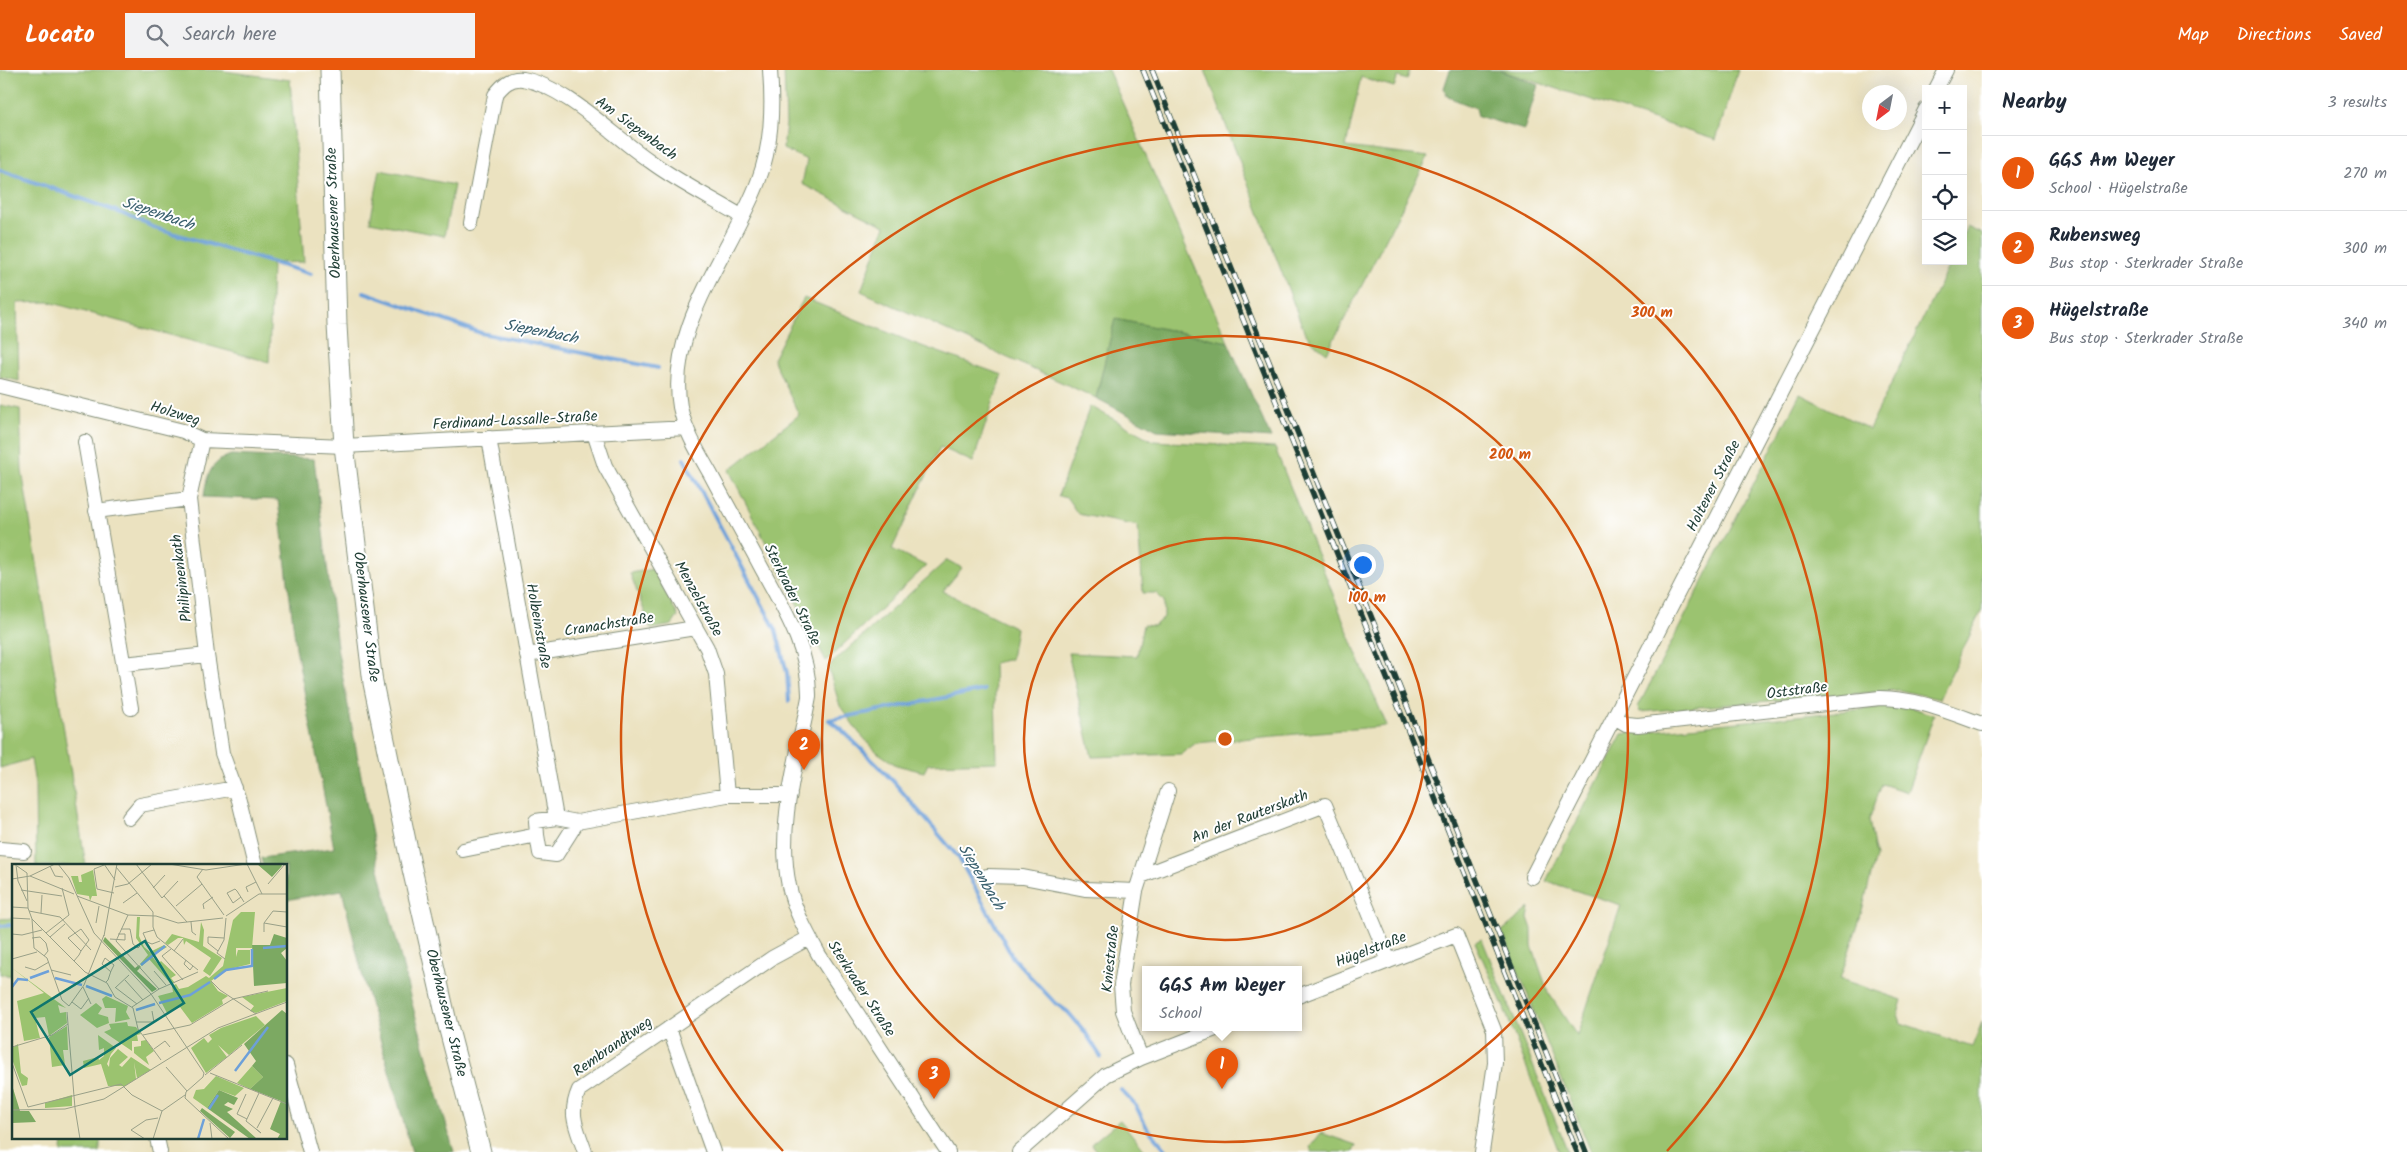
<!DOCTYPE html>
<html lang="en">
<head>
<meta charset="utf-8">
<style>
	body { margin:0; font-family:Kalam,sans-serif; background:#f2f2f3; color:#1f2937 }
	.controls { position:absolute; right:15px; top:15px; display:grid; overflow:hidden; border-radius:0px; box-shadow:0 5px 20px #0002 }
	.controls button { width:45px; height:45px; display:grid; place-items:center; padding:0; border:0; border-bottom:1px solid #e0e1e3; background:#fff; color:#1f2937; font:25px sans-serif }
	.compass { position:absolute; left:1862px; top:15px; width:45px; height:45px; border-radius:50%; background:#fff; box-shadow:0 5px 20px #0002; rotate:212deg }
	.you { position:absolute; left:1362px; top:494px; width:18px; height:18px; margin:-12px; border:4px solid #fff; border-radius:50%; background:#1a73e8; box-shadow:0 0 0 8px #1a73e833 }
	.badge { display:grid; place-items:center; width:32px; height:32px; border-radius:50%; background:#ea580c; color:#fff; font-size:16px; font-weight:700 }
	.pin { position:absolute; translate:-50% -41px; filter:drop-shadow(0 1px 2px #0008) }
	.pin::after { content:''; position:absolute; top:26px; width:18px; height:15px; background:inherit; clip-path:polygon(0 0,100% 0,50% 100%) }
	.popup { position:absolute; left:1142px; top:896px; width:160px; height:65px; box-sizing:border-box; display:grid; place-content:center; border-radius:0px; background:#fff; filter:drop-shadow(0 1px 4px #0005); font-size:16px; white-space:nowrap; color:#747a83 }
	.popup b { font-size:19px; color:#1f2937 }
	.popup::after { content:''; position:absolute; left:50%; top:100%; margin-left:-10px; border:10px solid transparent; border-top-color:#fff }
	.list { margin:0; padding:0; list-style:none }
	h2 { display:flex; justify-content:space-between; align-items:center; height:65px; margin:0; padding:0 20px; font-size:21px }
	h2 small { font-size:16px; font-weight:400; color:#747a83 }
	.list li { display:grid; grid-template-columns:32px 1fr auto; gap:15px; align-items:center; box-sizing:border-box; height:75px; padding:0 20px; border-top:1px solid #e0e1e3 }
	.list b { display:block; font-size:19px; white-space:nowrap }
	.list p { margin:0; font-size:16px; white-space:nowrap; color:#747a83 }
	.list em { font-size:16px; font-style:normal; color:#747a83 }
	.icon { flex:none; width:28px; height:28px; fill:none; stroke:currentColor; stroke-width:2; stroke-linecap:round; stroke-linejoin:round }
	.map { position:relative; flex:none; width:1982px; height:1082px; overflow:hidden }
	header { display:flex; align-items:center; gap:30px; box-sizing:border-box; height:70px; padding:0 25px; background:#ea580c; color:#fff }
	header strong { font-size:24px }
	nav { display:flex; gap:28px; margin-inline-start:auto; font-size:18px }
	.search { width:350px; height:45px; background:#f2f2f3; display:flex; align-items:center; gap:12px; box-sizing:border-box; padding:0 18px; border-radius:0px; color:#747a83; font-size:19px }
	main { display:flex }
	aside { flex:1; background:#fff }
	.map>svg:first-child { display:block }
	.green { fill:#9bc36f; stroke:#5d8052 }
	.forest { fill:#7ca962; stroke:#4e734b }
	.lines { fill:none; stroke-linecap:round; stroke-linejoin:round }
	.stream { stroke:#6da0d9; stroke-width:4 }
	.minor-casing { stroke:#85907a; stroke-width:16 }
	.secondary-casing { stroke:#85907a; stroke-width:21 }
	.minor { stroke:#fff; stroke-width:14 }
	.secondary { stroke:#fff; stroke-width:19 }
	.rail-casing { stroke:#1f3d34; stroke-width:5.5 }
	.rail { stroke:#fff; stroke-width:4; stroke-dasharray:11; stroke-linecap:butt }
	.ring { fill:none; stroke:#d45610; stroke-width:2.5 }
	.labels { text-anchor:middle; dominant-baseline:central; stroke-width:4; stroke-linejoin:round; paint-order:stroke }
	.street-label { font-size:15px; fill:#1f3d34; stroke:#fff }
	.water-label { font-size:16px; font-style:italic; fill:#3a606e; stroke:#fff }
	.inset-river { fill:none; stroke:#6da0d9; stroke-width:2.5 }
	.inset-road { fill:none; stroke:#99a088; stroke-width:1 }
	.view { fill:#0f766e; fill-opacity:0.15; stroke:#0f766e; stroke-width:2.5 }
	.inset-edge { fill:none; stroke:#1f3d34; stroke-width:2.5 }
	.centre { fill:#d45610; stroke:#fff; stroke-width:2.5 }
	.ring-label { font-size:15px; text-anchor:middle; font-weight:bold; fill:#d45610; stroke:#fff; stroke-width:4; stroke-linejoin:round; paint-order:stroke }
</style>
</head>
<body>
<header>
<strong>Locato</strong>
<div class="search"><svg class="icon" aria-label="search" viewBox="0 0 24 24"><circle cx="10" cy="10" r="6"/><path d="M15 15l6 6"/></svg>Search here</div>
<nav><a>Map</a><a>Directions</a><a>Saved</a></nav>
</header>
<main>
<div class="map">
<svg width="1982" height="1082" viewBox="0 0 1982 1082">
	<rect width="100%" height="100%" fill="#fff"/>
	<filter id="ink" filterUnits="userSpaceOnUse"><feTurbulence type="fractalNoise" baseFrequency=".02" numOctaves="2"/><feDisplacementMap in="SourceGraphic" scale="10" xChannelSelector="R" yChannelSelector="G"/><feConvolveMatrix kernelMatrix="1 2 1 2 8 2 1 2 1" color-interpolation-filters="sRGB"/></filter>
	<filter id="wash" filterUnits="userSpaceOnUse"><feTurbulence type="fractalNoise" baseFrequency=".0096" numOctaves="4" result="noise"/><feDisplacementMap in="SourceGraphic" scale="20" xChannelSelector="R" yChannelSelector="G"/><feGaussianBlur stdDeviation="1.12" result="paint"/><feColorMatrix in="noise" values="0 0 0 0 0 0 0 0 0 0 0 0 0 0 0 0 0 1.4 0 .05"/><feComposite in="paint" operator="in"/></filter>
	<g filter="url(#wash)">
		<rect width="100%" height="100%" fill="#ebe2c0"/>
		<!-- green -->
		<path class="green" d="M 0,0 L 217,0 L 290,10 L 304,192 L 272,193 L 269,292 L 49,232 L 17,233 L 19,311 L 0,307 Z
			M 784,0 L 1108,0 L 1228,272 L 1115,249 L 1096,328 L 861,221 L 885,156 L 802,114 L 807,90 L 783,79 L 786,54 Z
			M 1205,0 L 1410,0 L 1407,10 L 1398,7 L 1394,17 L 1361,7 L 1346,77 L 1428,87 L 1327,283 L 1311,271 L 1304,261 Z
			M 1499,0 L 1738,0 L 1716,70 Z
			M 380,100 L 454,115 L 444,166 L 370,152 Z
			M 1967,157 L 1982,164 L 1982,540 L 1939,629 L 1899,620 L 1640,642 L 1638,637 L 1800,324 L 1869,359 L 1951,191 L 1963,191 L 1963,165 Z
			M 804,228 L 916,274 L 1002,305 L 973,392 L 940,377 L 892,479 L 926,496 L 826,591 L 729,400 L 799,345 L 773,289 Z
			M 0,335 L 20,339 L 22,401 L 86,796 L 36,796 L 35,714 L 31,689 L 0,698 Z
			M 1090,336 L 1153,371 L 1275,378 L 1361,595 L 1387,656 L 1196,673 L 1181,684 L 1092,687 L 1068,583 L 1137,586 L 1143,555 L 1154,556 L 1164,547 L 1164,531 L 1156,523 L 1143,523 L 1138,456 L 1078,444 L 1067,428 L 1058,426 Z
			M 947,490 L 962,498 L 943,521 L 1016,558 L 1011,589 L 994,593 L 997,692 L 928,694 L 924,702 L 896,695 L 877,682 L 860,664 L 840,636 L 828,597 Z
			M 653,499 L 678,546 L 672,555 L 651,559 L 630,503 Z
			M 1903,635 L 1934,645 L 1907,722 L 1882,714 L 1869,750 L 1876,787 L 1860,848 L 1840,909 L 1902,930 L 1898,944 L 1901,953 L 1972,977 L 1982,952 L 1982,1082 L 1591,1082 L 1502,861 L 1530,838 L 1528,848 L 1532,859 L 1532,876 L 1548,922 L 1577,966 L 1621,835 L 1546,811 L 1622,664 Z
			M 14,848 L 14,906 L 0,904 L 0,849 Z
			M 1482,869 L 1568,1082 L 1559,1082 L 1502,933 L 1475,872 Z
			M 1120,1050 L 1146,1082 L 1097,1082 L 1091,1074 Z
			M 1321,1063 L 1356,1075 L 1353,1082 L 1312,1082 L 1310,1077 Z
			M 63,1068 L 100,1068 L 100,1082 L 62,1082 Z"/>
		<!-- forest -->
		<path class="forest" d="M 1450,0 L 1499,0 L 1538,15 L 1524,60 L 1478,46 L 1476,38 L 1448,27 L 1444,18 Z
			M 1115,249 L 1228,272 L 1271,368 L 1157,360 L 1096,328 Z
			M 231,385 L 314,389 L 337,577 L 377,791 L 411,930 L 454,1082 L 412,1082 L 364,912 L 342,820 L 286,830 L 286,796 L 263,796 L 261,788 L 334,778 L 296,578 L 278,430 L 204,427 C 206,407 210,392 231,385 Z"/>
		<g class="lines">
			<!-- stream -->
			<path class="stream" d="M 0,100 L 116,141 L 158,159 L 311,204
				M 364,222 L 481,263 L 658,298
				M 684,389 L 776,560 L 787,603 L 789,631
				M 829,650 L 842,660 L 893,711 L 959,788 L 1013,888 L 1055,933 L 1068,942 L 1085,962 L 1101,987
				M 829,650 L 984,620
				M 0,856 L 14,855
				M 1121,1020 L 1136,1036 L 1147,1058 L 1168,1082"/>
		</g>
	</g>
	<g filter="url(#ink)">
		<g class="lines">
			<!-- minor casing -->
			<g class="minor-casing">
				<path id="minor" d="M 770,0 C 773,38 772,75 758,112 C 732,181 666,258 680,337 C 685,361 699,384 711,405 C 727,435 744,465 760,495 C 782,536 810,579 809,627 C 798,688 776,754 789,816 C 794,840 807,863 819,885 L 948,1082
					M 1936,19 L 1946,0
					M 471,153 L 495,25 C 502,16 510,7 523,9 C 567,17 613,66 650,91 C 678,112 711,128 741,146
					M 0,316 L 183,361 L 202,370 L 344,376 L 687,358
					M 594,363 L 605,396 L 707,578 L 716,604 L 727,725
					M 489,368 L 556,748
					M 202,370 L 189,429 L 207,585 L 222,683 L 239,730 L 255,796
					M 85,372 L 131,638
					M 96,441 L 189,429
					M 527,585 L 695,558
					M 124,594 L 207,585
					M 1614,647 L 1626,654 L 1638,655 L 1880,628 C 1916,628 1948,642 1982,654
					M 129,748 L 140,735 L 235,718
					M 537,765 L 540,783 L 556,785 L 577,752
					M 0,779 L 24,781
					M 463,780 L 537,765 L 536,751 L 556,748 L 577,752 L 727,725 L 790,725
					M 987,806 L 1023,807 L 1085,819 L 1136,821
					M 1141,806 L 1325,735 L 1389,891
					M 1532,807 L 1926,39
					M 1298,926 L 1456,865 L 1494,960 L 1495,993 L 1482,1082
					M 669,958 L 713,1082
					M 1141,988 L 1123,941 L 1121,915 L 1136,821 L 1168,721
					M 286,995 L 310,1082
					M 157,1068 L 160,1082
					M 585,1082 C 577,1058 568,1045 579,1020 L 772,888 L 809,868
					M 1019,1082 L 1106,1005 L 1141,988 L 1218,958"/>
			</g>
			<!-- secondary casing -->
			<g class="secondary-casing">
				<path id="secondary" d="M 330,0 L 337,255 L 344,376 L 373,613 L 410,790 L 447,952 L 481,1082"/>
			</g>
			<!-- minor -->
			<use href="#minor" class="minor"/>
			<!-- secondary -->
			<use href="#secondary" class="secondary"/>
			<!-- rail casing -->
			<g class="rail-casing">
				<path id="rail" d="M 1143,0 L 1577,1082
					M 1152,0 L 1586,1082"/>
			</g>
			<!-- rail -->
			<use href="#rail" class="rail"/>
		</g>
	</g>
	<!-- distance rings -->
	<g class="ring">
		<circle cx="1225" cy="669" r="201"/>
		<circle cx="1225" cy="669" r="403"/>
		<path d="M783 1081A604 604 0 1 1 1667 1081"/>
	</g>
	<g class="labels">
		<!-- street labels -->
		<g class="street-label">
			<text transform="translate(636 59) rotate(36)">Am Siepenbach</text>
			<text transform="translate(334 143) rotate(-92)">Oberhausener Straße</text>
			<text transform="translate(175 344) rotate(17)">Holzweg</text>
			<text transform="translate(515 351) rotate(-3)">Ferdinand-Lassalle-Straße</text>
			<text transform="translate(1714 416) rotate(-63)">Holtener Straße</text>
			<text transform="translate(182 508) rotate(-97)">Philipinenkath</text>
			<text transform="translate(792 525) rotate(64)">Sterkrader Straße</text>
			<text transform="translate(698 529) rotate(61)">Menzelstraße</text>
			<text transform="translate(366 547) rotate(83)">Oberhausener Straße</text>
			<text transform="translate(609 555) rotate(-9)">Cranachstraße</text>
			<text transform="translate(538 556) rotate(80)">Holbeinstraße</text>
			<text transform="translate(1797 621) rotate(-7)">Oststraße</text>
			<text transform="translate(1250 747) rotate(-21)">An der Rauterskath</text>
			<text transform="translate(1371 880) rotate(-21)">Hügelstraße</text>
			<text transform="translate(1111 889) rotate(-84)">Kniestraße</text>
			<text transform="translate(861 919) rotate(57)">Sterkrader Straße</text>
			<text transform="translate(446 943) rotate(76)">Oberhausener Straße</text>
			<text transform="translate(613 977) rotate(-35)">Rembrandtweg</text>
		</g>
		<!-- water labels -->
		<g class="water-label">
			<text transform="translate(158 144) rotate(19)">Siepenbach</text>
			<text transform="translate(541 262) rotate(11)">Siepenbach</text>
			<text transform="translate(981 807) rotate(59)">Siepenbach</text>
		</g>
	</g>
	<!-- overview -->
	<g transform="translate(12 794)">
		<rect width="275" height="275" fill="#ebe2c0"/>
		<path d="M 81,6 L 85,32 L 80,32 L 78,37 L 77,32 L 65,30 L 59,12 L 66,12 L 67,18 L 70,18 L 69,11 ZM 229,48 L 243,48 L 240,84 L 224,84 L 224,93 L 226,86 L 238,86 L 238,100 L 214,106 L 199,117 L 206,127 L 216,132 L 210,136 L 211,140 L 180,159 L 168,143 L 155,149 L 146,132 L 161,128 L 160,122 L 164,120 L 167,125 L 176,123 L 194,112 L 197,114 L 211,102 L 221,56 ZM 125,53 L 128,53 L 127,72 L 132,83 L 138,88 L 152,81 L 155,83 L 140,92 L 146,100 L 149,97 L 164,111 L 159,114 L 163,119 L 159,120 L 137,95 L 130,102 L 128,100 L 136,91 L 124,74 ZM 189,58 L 192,66 L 191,82 L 210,94 L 198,112 L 191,107 L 199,94 L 174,77 L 172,81 L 171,74 L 166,74 L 156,81 L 153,79 L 160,70 L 187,78 ZM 0,104 L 54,144 L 46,141 L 48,149 L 54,148 L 55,159 L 37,172 L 33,153 L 23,154 L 28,174 L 12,177 L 5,137 L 32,129 ZM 275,124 L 275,137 L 244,149 L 238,147 L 242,142 L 230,133 ZM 94,132 L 116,142 L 114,148 L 118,155 L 103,158 L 104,144 L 93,144 L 90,135 ZM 84,139 L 90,144 L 86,150 L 96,153 L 97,159 L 85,164 L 68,151 ZM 244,152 L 253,161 L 217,191 L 206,181 L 215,193 L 194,209 L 179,184 L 192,174 L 196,179 L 200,175 L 197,171 L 209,164 ZM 115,158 L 116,162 L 124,163 L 129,170 L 125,171 L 126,177 L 120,177 L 120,187 L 92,168 L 99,165 L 97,160 ZM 55,162 L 56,186 L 51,186 L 53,201 L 40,203 L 37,173 ZM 86,171 L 104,184 L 99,190 L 95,200 L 97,203 L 98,194 L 106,185 L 116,193 L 107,201 L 110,203 L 119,193 L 139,206 L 125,214 L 122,198 L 124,215 L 113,222 L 96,222 L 89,200 L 72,204 L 71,197 L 86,193 L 87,196 L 92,192 L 92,184 L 87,186 ZM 134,176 L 142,187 L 134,193 L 137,201 L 122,189 L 122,183 L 129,182 L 129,177 ZM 6,180 L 9,209 L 16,214 L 15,221 L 10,222 L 0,195 L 0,184 ZM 240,202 L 251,213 L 238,225 L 225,219 ZM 204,212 L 232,224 L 223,232 L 207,226 L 195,244 L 181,234 L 184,226 L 192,225 ZM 60,231 L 60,242 L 33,244 L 33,239 Z" fill="#9bc36f"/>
		<path d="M 245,0 L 269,0 L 270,2 L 260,13 ZM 262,70 L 275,74 L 275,84 L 269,89 L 275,97 L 275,119 L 242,122 L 240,81 L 258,81 ZM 93,73 L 123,104 L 127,101 L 129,103 L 125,107 L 145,125 L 140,128 L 91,77 ZM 270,146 L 275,150 L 275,275 L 265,275 L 268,270 L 258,265 L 269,237 L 238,225 L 251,213 L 240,202 L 244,197 L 232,180 ZM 0,221 L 8,247 L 17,247 L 24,258 L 0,259 ZM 207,226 L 226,234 L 222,241 L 216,238 L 212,241 L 221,245 L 215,248 L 245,275 L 238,275 L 195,244 ZM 190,244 L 223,268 L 218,274 L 188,247 Z" fill="#7ca962"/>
		<path class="inset-river" d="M 251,84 L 275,82M 129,101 L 153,82M 18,114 L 37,107M 43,114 L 70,121M 202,115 L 214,106 L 240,102 L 240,85M 74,122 L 100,132M 0,123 L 6,115 L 16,116M 147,139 L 178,131 L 198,118M 124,146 L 143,140M 223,207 L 256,163M 197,245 L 206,231M 186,275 L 192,255"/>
		<path class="inset-road" d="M 46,0 L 57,14 L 82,69 L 139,130 L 192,209 L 191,213 L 174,228 L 173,234 L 217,275M 92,0 L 103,16M 124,0 L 150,34 L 166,17M 157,0 L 194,6 L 234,0M 235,0 L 250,30M 4,1 L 6,17 L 15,37M 92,1 L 82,5 L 85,25 L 102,29M 5,2 L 15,9 L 16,44 L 20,55 L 73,108 L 95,119 L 103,133 L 121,144 L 126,165 L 149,196M 38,2 L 43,12 L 51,13M 104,3 L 141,48 L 141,63 L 145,73 L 186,106M 191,5 L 185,13 L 212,51M 18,12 L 43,0M 0,15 L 18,12 L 62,30M 256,20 L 273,0M 103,23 L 116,20 L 140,0M 141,24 L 153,11M 9,26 L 50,32M 236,28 L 234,23 L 244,18M 65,32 L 116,51 L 144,52 L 166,59 L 211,54M 152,32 L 175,58M 229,33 L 221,39 L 215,29 L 223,25 L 225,27 L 232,38M 111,39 L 125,29M 164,42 L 190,20M 0,43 L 16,44M 192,45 L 191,40 L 201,33M 17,47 L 48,53 L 79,86M 29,49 L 30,31M 116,51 L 104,77 L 147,125M 214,52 L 247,30 L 275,30M 0,54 L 18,55M 20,55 L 22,84 L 35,94 L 50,136 L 57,142 L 72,121 L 92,71M 179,58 L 180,68 L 184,71M 84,59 L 87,42M 252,59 L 261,47 L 275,48M 109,65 L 118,65 L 121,80 L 126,84 L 128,82M 142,66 L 131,69 L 135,78 L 140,80 L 148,77M 252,68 L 252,59 L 275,63M 34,69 L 57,51 L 50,24M 0,70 L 10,71 L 30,66M 92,72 L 105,0M 38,73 L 53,60M 20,74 L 28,73 L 34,79 L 36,87 L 32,92M 98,75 L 113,76 L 113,70 L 106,70M 159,85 L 150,92 L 171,116M 162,87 L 171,75M 206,87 L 196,79 L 196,73 L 212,74M 0,95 L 25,88M 213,95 L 205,89 L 212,76 L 214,54M 174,96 L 172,100 L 178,106 L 181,102M 62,97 L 67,91 L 69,87 L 77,76 L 69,65 L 56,74 L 69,87M 13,103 L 23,106 L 37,98M 39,106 L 59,111M 142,107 L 154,121M 113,116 L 131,136M 199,117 L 208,126 L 244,150M 94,118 L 96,116 L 99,107 L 102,101 L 93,94 L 90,100 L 99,108M 71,123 L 79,140M 103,124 L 117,111M 104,124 L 125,140M 60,138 L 69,145 L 77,134M 120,143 L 147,125 L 186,108M 55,148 L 63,244M 124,158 L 142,158 L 140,147M 131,171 L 178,161 L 221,135 L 256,127M 0,183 L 40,171 L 56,160M 142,185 L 153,177 L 158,183M 0,199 L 16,243 L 109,220 L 120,231 L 150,247M 154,203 L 175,227M 198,209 L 275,240M 193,211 L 230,181M 234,230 L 225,250 L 235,255M 63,244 L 68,275M 0,246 L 53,245 L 92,235 L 206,164 L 275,138M 198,259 L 200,275M 245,264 L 261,234M 244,265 L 249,269 L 234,257 L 247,229M 133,275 L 119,266 L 134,256 L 146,254M 141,275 L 150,247 L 173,231"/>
		<path class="view" d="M 133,77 L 172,139 L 58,211 L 19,148 Z"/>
		<rect width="275" height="275" class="inset-edge"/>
	</g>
	<circle cx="1225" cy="669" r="8" class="centre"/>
	<g class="ring-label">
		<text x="1652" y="247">300 m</text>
		<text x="1510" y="389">200 m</text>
		<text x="1367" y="532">100 m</text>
	</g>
</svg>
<div class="controls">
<button>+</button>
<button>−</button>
<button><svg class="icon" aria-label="locate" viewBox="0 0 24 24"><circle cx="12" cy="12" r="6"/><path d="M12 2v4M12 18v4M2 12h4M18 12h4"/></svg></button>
<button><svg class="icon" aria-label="layers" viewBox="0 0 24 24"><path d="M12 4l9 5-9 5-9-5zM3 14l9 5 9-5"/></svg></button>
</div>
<svg class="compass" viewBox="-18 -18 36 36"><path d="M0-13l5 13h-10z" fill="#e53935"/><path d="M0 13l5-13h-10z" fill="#747a83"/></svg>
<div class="you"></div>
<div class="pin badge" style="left:1222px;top:1019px">1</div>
<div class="popup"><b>GGS Am Weyer</b>School</div>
<div class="pin badge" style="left:804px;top:700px">2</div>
<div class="pin badge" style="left:934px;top:1029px">3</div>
</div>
<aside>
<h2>Nearby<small>3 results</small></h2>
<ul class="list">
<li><span class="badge">1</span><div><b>GGS Am Weyer</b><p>School · Hügelstraße</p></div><em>270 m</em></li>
<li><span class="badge">2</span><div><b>Rubensweg</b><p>Bus stop · Sterkrader Straße</p></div><em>300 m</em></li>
<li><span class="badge">3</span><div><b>Hügelstraße</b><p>Bus stop · Sterkrader Straße</p></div><em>340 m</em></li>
</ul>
</aside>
</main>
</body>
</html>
